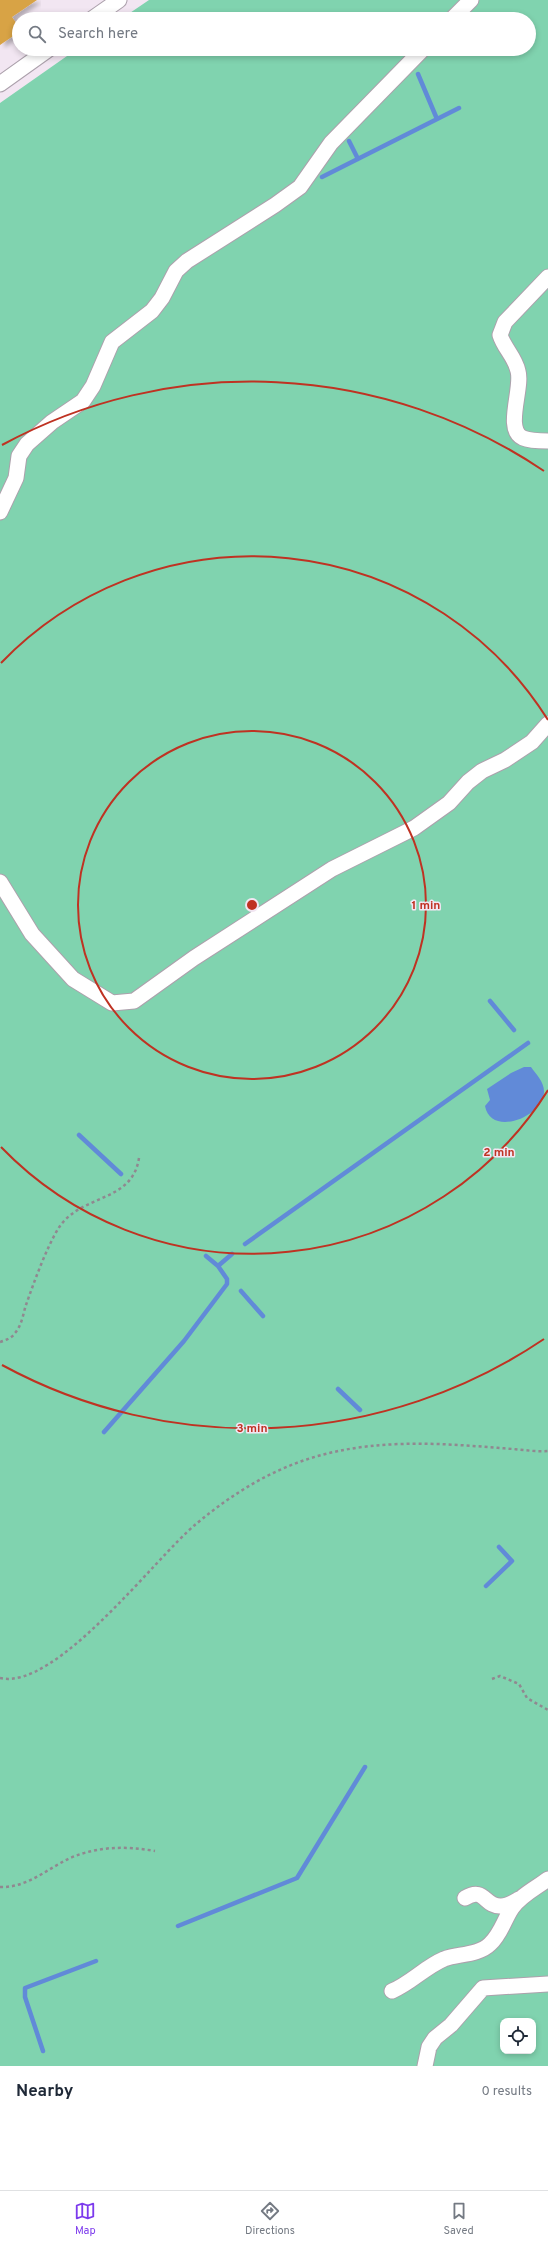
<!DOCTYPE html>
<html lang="en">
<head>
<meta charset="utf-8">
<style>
	body { margin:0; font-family:Overpass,sans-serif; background:#f6f6f7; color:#1f2937 }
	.controls { position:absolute; right:12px; bottom:12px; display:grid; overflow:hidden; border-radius:8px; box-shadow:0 2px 6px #0003 }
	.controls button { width:36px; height:36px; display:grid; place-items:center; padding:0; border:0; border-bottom:1px solid #e0e1e3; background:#fff; color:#1f2937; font:20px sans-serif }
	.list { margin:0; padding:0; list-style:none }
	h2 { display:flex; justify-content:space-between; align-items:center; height:52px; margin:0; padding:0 16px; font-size:17px }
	h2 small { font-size:13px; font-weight:400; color:#747a83 }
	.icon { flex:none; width:22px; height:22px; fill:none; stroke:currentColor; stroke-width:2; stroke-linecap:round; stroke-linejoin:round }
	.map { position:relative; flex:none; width:548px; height:2066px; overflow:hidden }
	.search { position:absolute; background:#fff; box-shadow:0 2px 6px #0003; left:12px; right:12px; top:12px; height:44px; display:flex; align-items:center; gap:10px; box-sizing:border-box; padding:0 14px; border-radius:22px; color:#747a83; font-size:15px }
	.sheet { height:124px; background:#fff }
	nav { display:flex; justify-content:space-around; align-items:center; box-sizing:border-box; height:56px; border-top:1px solid #e0e1e3; background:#fff; font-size:11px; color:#747a83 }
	nav a { display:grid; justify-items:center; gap:2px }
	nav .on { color:#7c3aed }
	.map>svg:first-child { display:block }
	.green { fill:#80d3af; fill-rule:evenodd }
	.water { fill:#618ad8 }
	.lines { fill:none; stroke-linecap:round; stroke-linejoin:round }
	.stream { stroke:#618ad8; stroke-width:4.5 }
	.building { fill:#d8a344; filter:url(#shadow) }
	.minor-casing { stroke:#aca1ac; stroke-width:17 }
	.path { stroke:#908890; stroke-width:2.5; stroke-dasharray:3 3; stroke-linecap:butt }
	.minor { stroke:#fff; stroke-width:15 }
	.ring { fill:none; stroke:#bf3222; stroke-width:2 }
	.centre { fill:#bf3222; stroke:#f2e6f2; stroke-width:2 }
	.ring-label { font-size:12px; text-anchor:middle; font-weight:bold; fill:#bf3222; stroke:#f2e6f2; stroke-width:3; stroke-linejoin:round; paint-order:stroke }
</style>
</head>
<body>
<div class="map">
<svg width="548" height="2066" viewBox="0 0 548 2066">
	<defs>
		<filter id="shadow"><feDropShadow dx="4.5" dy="2.5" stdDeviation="2" flood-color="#0004"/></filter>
	</defs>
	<rect width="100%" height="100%" fill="#f2e6f2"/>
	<!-- green -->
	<path class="green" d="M 149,0 L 548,0 L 548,2066 L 0,2066 L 0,103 L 77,49 L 529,49 L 529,19 L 121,19 ZM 503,2021 L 533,2021 L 533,2051 L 503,2051 Z"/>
	<!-- water -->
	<path class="water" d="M 524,1067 L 531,1067 C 536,1074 544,1082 544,1091 C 545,1116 491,1138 485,1106 L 490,1100 L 487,1089 L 511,1073 Z"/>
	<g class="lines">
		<!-- stream -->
		<path class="stream" d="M 418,74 L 437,119
			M 349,141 L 358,159
			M 322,177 L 459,108
			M 490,1001 L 514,1030
			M 79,1135 L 121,1174
			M 245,1244 L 528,1043
			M 218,1266 L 232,1254
			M 241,1291 L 263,1316
			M 338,1389 L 360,1410
			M 104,1432 L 184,1341 L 227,1284 L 227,1279 L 218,1266 L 206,1256
			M 486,1586 L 512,1561 L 499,1547
			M 178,1926 L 297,1878 L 365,1767
			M 43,2051 L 25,1997 L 25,1988 L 96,1961"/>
	</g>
	<!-- building -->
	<path class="building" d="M 0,0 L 37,0 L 12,17 L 19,27 L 19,32 L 0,45 Z"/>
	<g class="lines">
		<!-- minor casing -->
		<g class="minor-casing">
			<path id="minor" d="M 92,19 L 119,0
				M 452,19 L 471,0
				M 0,84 L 49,49
				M 548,277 L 505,322 L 500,335 C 504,348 515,357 518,371 C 523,388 504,430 523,438 C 530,441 540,441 548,441
				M 0,512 L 16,478 L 19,456 L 27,444 L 52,422 L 83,401 L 93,386 L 112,342 L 152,311 L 162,298 L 176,271 L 187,261 L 275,205 L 300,187 L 331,143 L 423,49
				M 0,882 L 32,934 L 73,979 L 112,1003 L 134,1001 L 194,958 L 332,869 L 414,828 L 449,803 L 468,782 L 482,771 L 505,760 L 532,742 L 548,724
				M 465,1898 C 485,1886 484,1907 501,1906 C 508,1906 514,1902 519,1899
				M 392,1991 C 411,1983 425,1967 444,1959 C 458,1954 479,1955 490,1944 C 501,1934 504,1920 512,1908 C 521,1895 536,1888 548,1879
				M 425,2066 L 429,2047 L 435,2038 L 451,2025 L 483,1988 L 548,1984"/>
		</g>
		<!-- path -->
		<path class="path" d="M 0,1342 C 6,1340 12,1338 15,1333 C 22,1325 23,1314 26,1305 C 34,1282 46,1249 58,1229 C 80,1193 132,1204 139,1158
			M 0,1678 C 56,1691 155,1558 196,1524 C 273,1460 338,1441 438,1444 C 463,1445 488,1447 513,1449 C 525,1450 537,1452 548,1451
			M 492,1679 L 500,1676 L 519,1684 L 527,1698 L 548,1710
			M 0,1887 C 27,1888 47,1869 70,1858 C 99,1846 125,1846 155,1851"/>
		<!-- minor -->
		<use href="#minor" class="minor"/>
	</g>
	<!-- distance rings -->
	<g class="ring">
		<circle cx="252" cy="905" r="174"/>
		<path d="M548 1090A349 349 0 0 1 1 1147M1 663A349 349 0 0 1 548 720"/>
		<path d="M544 1339A523 523 0 0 1 2 1365M2 445A523 523 0 0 1 544 471"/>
	</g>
	<circle cx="252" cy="905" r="6" class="centre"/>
	<g class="ring-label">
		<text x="426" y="909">1 min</text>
		<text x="499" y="1156">2 min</text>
		<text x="252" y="1432">3 min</text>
	</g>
</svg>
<div class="controls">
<button><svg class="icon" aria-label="locate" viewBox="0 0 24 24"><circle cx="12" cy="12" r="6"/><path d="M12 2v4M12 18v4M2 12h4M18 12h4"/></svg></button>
</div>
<div class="search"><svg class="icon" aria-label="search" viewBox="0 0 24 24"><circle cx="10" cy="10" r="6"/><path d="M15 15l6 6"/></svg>Search here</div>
</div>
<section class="sheet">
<h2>Nearby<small>0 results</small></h2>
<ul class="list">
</ul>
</section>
<nav>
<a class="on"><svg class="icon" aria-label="map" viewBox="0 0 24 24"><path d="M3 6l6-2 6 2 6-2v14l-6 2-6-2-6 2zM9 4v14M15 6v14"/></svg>Map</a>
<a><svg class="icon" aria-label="directions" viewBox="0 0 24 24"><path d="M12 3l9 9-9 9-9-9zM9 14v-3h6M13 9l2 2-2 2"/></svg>Directions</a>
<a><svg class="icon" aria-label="saved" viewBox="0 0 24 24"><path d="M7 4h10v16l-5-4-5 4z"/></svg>Saved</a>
</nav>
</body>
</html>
